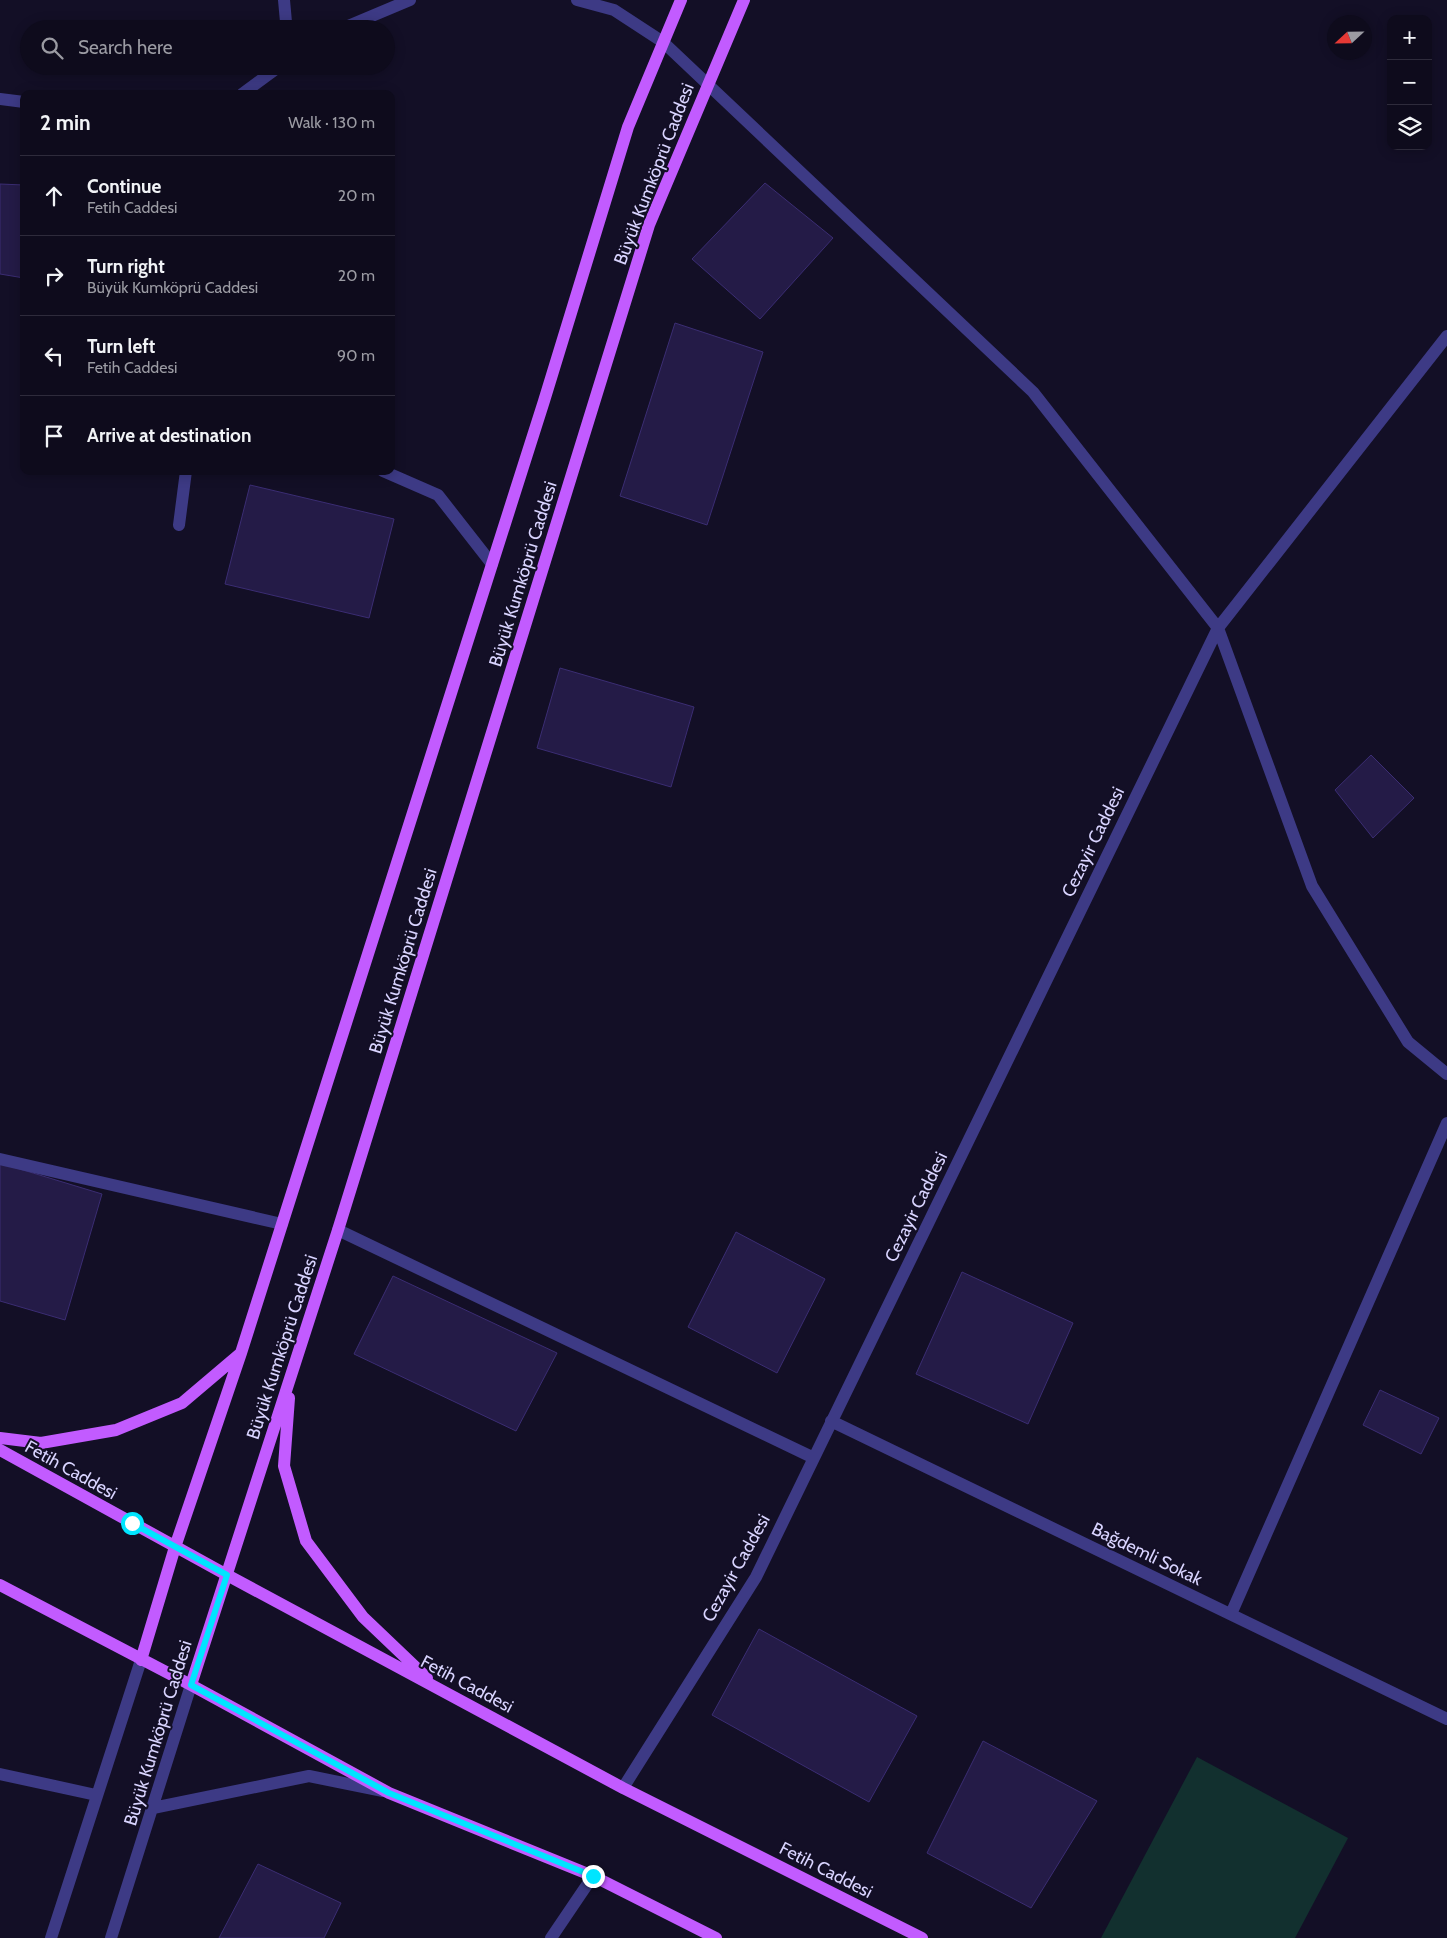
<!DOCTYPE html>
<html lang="en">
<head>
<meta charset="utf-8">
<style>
	body { margin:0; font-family:Cabin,sans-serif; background:#171425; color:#f1f3f6 }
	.controls { position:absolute; right:15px; top:15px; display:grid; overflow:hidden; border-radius:10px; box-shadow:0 2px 12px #0003 }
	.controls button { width:45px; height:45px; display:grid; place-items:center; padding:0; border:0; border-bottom:1px solid #2e2b3b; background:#0e0b1c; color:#f1f3f6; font:25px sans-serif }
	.compass { position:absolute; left:1327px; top:15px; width:45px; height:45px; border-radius:50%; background:#0e0b1c; box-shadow:0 2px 12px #0003; rotate:248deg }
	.stop { position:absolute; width:15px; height:15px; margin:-11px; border:4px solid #00e5ff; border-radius:50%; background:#fff }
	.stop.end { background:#00e5ff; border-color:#fff; box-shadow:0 1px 5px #0008 }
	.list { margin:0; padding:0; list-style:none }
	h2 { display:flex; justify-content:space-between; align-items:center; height:65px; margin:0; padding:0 20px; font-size:21px }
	h2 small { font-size:16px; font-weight:400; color:#9b9ba3 }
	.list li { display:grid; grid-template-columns:32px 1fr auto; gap:15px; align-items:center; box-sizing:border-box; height:80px; padding:0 20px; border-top:1px solid #2e2b3b }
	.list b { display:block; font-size:19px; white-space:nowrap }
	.list p { margin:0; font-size:16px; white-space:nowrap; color:#9b9ba3 }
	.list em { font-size:16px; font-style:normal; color:#9b9ba3 }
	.icon { flex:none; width:28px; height:28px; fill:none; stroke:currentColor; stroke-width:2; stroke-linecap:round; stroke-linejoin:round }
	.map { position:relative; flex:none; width:1447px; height:1938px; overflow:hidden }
	.search { position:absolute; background:#0e0b1c; box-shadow:0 2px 12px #0003; left:20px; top:20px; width:375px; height:55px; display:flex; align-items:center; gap:12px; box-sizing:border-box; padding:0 18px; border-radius:28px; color:#9b9ba3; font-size:19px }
	.panel { position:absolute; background:#0e0b1c; box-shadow:0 2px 12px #0003; left:20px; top:90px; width:375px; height:385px; border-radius:10px }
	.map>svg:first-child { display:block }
	.green { fill:#12302f }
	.building { fill:#241b47; stroke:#3b2d73 }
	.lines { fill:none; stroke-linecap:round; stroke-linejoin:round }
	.minor { stroke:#3d3a85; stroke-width:12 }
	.major { stroke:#c25bff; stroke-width:12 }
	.route { stroke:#00e5ff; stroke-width:6 }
	.labels { text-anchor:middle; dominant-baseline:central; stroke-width:4; stroke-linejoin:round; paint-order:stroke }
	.street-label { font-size:18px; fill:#d9d4ff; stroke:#130f26 }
</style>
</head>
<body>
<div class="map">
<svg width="1447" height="1938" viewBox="0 0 1447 1938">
	<rect width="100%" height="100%" fill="#130f26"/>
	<!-- green -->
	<path class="green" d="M 1197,1757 L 1348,1838 L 1295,1938 L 1101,1938 Z"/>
	<!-- building -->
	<path class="building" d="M 765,183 L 833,238 L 760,319 L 692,259 Z
		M 0,184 L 24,185 L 24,278 L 0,274 Z
		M 675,323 L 763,352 L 707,525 L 620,496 Z
		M 250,485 L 394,519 L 369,618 L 225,584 Z
		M 560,668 L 694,707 L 671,787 L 537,748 Z
		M 1371,755 L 1414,798 L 1373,838 L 1335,790 Z
		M 0,1163 L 102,1194 L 65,1320 L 0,1301 Z
		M 736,1232 L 825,1279 L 777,1373 L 688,1327 Z
		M 962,1272 L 1073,1323 L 1028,1424 L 916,1374 Z
		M 393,1276 L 557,1353 L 516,1431 L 354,1354 Z
		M 1380,1390 L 1439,1418 L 1421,1454 L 1363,1425 Z
		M 759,1629 L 917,1716 L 869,1802 L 712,1715 Z
		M 983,1741 L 1097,1801 L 1031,1908 L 927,1853 Z
		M 258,1864 L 341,1903 L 324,1938 L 219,1938 Z"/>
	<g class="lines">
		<!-- minor -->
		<path class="minor" d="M 284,0 L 286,22 L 290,29
			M 577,0 L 614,10 L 663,42 L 1033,392 L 1218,628 L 1312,886 L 1408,1042 L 1447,1074
			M 341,29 L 410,0
			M 242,94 L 280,66
			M 0,99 L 24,102
			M 383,471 L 438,495 L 492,564
			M 179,525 L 186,471
			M 0,1159 L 282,1224
			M 338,1230 L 814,1458
			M 831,1421 L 1447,1719
			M 1231,1614 L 1447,1123
			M 0,1774 L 96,1795
			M 623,1788 L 756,1577 L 1218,628 L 1447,336
			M 153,1808 L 309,1776 L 383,1791
			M 51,1938 L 141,1660
			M 111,1938 L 191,1685
			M 551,1938 L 593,1876"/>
		<!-- major -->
		<path class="major" d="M 289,1398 L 284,1466 L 306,1541 L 363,1617 L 427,1678
			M 0,1438 L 41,1443 L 116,1430 L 182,1403 L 241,1353
			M 0,1450 L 227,1575 L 623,1788 L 922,1938
			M 0,1585 L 191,1685 L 389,1793 L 593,1876 L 716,1938
			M 141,1660 L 175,1547 L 241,1353 L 544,401 L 628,127 L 681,0
			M 191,1685 L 338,1230 L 649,225 L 744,0"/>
	</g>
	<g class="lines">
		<!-- route -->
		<path class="route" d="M 132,1523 L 227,1575 L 191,1685 L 389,1793 L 593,1876"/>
	</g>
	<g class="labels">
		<!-- street labels -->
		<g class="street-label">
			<text transform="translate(654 174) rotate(-69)">Büyük Kumköprü Caddesi</text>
			<text transform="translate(523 574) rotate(-73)">Büyük Kumköprü Caddesi</text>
			<text transform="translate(1093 842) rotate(-64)">Cezayir Caddesi</text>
			<text transform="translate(403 961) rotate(-73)">Büyük Kumköprü Caddesi</text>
			<text transform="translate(916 1207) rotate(-64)">Cezayir Caddesi</text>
			<text transform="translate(282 1347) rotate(-72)">Büyük Kumköprü Caddesi</text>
			<text transform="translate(71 1470) rotate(29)">Fetih Caddesi</text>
			<text transform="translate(1147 1554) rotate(26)">Bağdemli Sokak</text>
			<text transform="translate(736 1568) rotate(-61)">Cezayir Caddesi</text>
			<text transform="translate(467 1684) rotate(28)">Fetih Caddesi</text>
			<text transform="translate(158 1733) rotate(-73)">Büyük Kumköprü Caddesi</text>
			<text transform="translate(826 1870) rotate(27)">Fetih Caddesi</text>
		</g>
	</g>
</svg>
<div class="controls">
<button>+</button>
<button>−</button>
<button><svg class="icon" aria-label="layers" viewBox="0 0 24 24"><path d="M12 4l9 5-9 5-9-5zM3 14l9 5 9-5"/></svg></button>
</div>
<svg class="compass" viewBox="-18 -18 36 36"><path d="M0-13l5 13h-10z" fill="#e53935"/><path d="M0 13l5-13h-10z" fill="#9b9ba3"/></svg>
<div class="stop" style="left:132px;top:1523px"></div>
<div class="stop end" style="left:593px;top:1876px"></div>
<div class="search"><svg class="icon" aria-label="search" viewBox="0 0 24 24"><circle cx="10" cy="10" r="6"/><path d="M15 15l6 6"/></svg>Search here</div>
<section class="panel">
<h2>2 min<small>Walk · 130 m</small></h2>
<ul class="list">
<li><svg class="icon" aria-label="ahead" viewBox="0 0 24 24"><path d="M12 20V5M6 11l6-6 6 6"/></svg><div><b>Continue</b><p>Fetih Caddesi</p></div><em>20 m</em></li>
<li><svg class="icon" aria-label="right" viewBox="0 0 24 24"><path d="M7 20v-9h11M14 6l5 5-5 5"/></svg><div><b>Turn right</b><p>Büyük Kumköprü Caddesi</p></div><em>20 m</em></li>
<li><svg class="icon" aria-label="left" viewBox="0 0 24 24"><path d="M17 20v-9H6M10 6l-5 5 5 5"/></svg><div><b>Turn left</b><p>Fetih Caddesi</p></div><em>90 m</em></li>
<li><svg class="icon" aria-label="arrive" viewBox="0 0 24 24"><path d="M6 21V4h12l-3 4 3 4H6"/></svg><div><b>Arrive at destination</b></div></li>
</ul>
</section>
</div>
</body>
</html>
